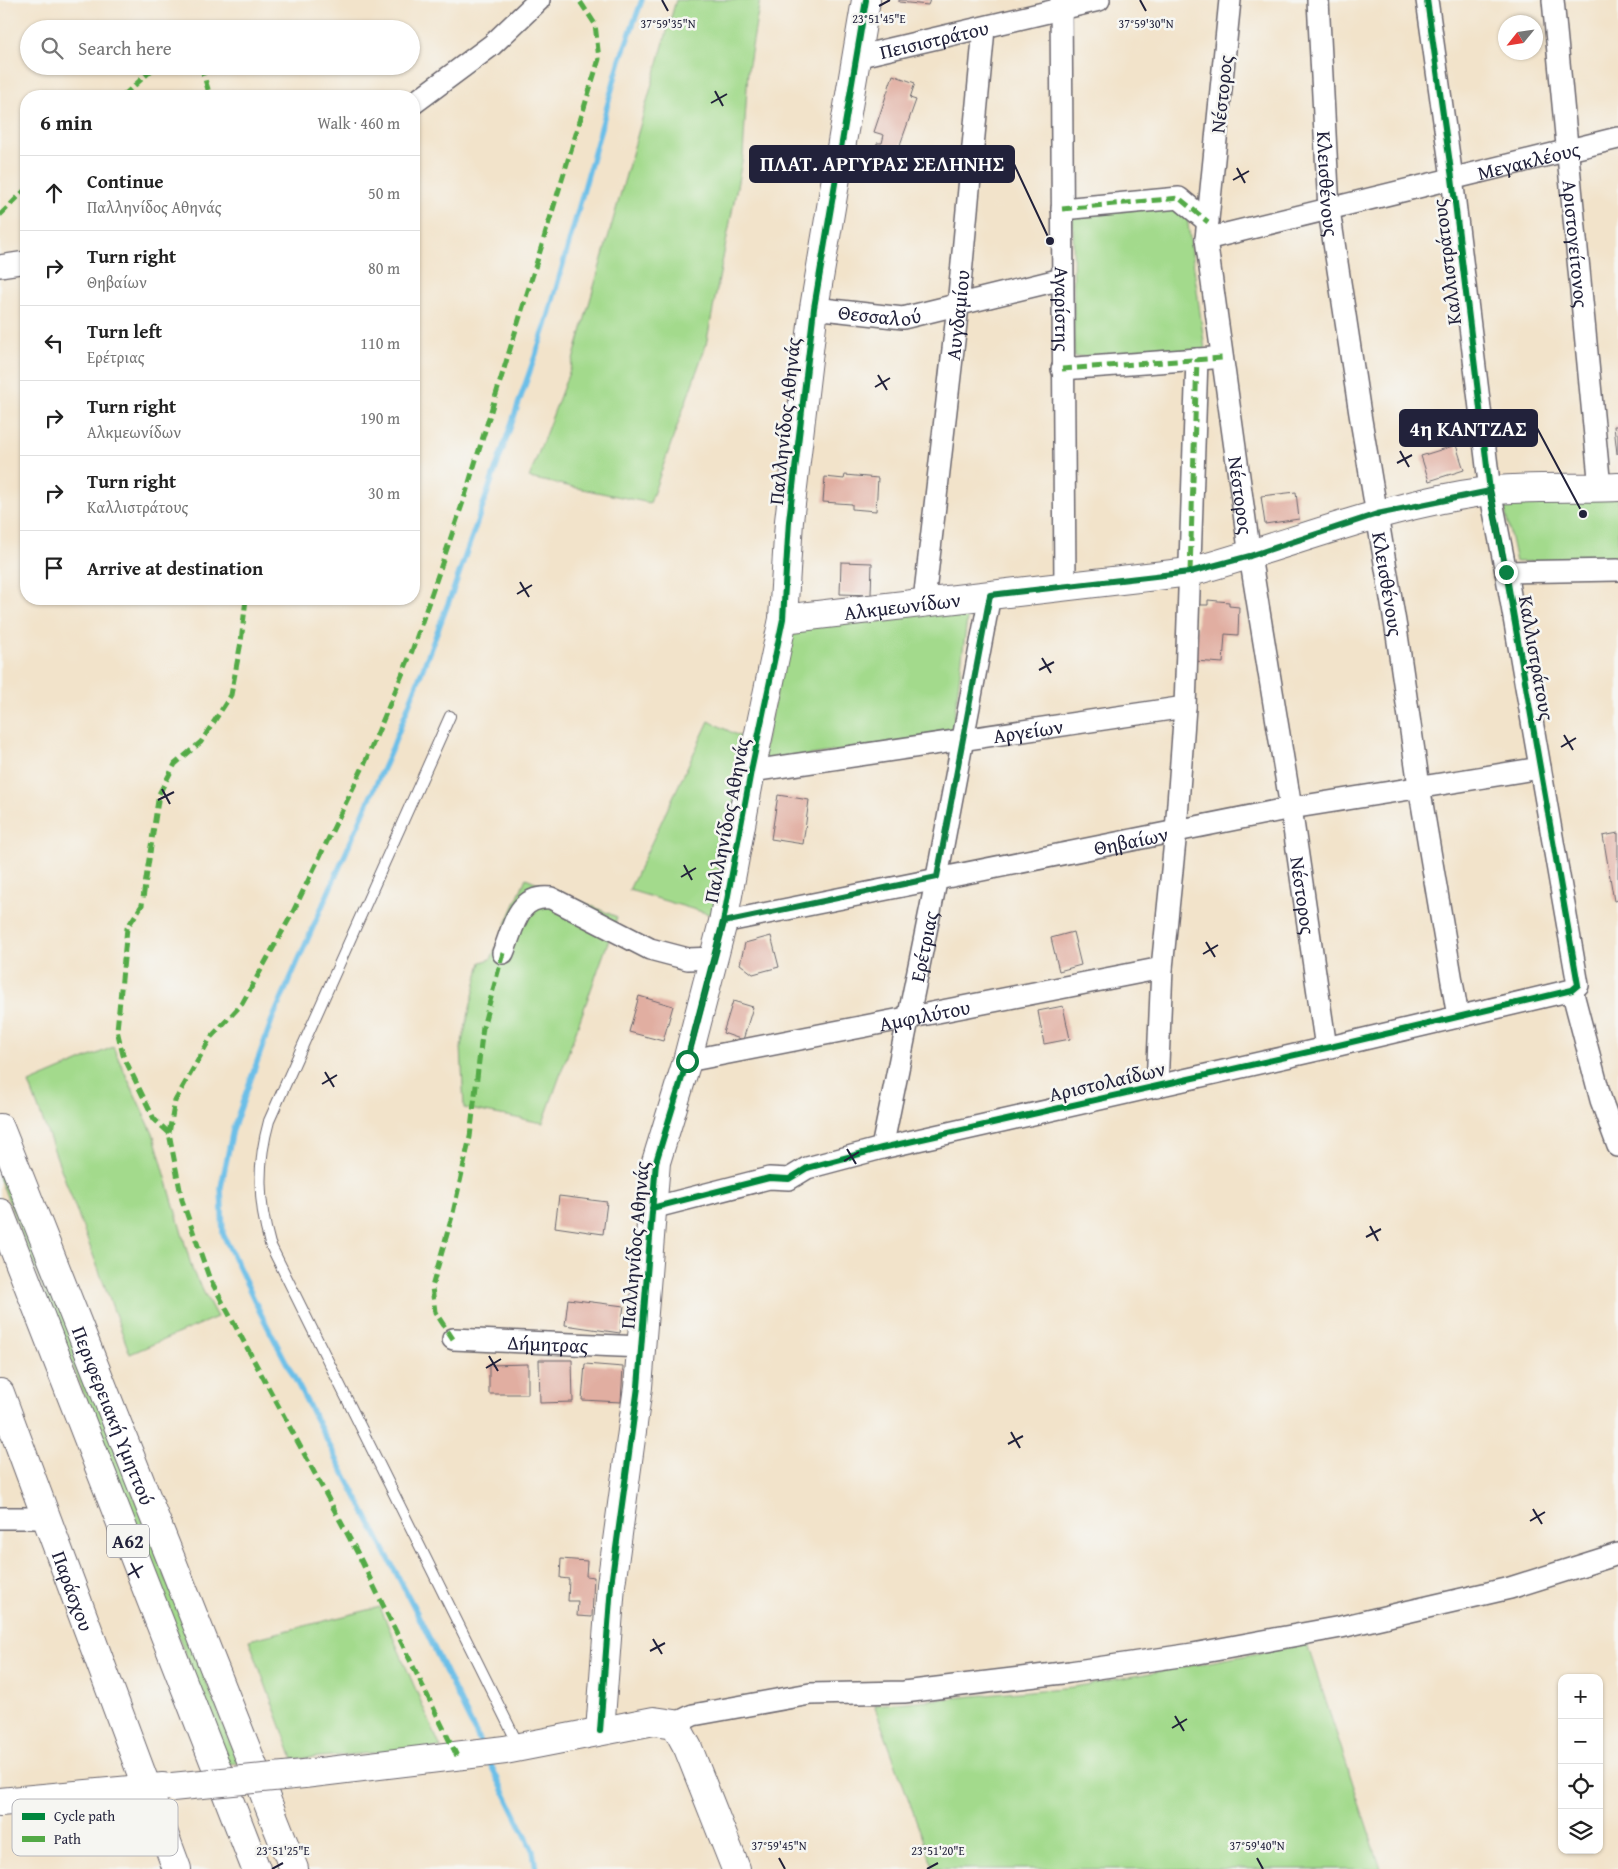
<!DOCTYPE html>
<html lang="en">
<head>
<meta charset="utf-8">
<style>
	body { margin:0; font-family:"Gentium Book Plus",serif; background:#f2f2f2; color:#222 }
	.controls { position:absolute; right:15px; bottom:15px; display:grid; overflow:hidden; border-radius:10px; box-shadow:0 1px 4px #0004 }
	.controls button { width:45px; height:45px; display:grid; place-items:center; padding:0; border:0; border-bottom:1px solid #e0e0e0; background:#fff; color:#222; font:25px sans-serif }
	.compass { position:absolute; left:1498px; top:15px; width:45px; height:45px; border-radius:50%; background:#fff; box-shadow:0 1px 4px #0004; rotate:240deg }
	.stop { position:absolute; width:15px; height:15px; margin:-11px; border:4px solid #0b8043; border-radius:50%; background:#fff }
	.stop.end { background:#0b8043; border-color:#fff; box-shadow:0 1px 5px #0008 }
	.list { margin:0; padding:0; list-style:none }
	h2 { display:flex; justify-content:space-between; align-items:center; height:65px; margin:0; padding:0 20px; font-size:21px }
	h2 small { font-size:16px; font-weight:400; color:#767676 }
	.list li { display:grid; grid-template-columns:32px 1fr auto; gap:15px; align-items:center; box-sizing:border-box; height:75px; padding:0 20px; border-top:1px solid #e0e0e0 }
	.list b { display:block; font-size:19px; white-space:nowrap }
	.list p { margin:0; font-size:16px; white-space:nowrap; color:#767676 }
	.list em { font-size:16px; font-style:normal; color:#767676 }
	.icon { flex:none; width:28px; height:28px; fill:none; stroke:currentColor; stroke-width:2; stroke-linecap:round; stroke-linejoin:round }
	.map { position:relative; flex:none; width:1618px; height:1869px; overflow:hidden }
	.search { position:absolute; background:#fff; box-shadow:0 1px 4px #0004; left:20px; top:20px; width:400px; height:55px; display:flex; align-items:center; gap:12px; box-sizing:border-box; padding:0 18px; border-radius:28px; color:#767676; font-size:19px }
	.panel { position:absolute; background:#fff; box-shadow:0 1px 4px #0004; left:20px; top:90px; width:400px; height:515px; border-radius:20px }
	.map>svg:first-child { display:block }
	.green { fill:#a3da8c; stroke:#627e64 }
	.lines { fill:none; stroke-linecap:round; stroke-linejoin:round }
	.stream { stroke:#6cbfe8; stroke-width:5.5 }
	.building { fill:#e1aea1 }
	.lane-casing { stroke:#6b666d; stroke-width:12 }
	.street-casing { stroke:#6b666d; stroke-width:24 }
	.secondary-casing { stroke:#6b666d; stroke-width:30 }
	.highway-casing { stroke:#6b666d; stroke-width:30 }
	.lane { stroke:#fff; stroke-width:10 }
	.street { stroke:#fff; stroke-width:21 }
	.secondary { stroke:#fff; stroke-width:28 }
	.highway { stroke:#fff; stroke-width:28 }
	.secondary-bridge-casing { stroke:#6b666d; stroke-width:30; stroke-linecap:butt }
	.secondary-bridge { stroke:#fff; stroke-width:28 }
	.quiet { stroke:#53aa46; stroke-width:5; stroke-dasharray:10 5; stroke-linecap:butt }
	.cycleway-casing { stroke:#f6f6f2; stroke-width:9 }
	.cycleway { stroke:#00873e; stroke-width:6 }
	.route { stroke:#0b8043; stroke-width:6 }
	.ticks { fill:none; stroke:#22223b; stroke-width:2 }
	.labels { text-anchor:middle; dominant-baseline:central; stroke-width:5; stroke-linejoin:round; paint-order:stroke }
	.shield { fill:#f6f6f2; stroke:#626272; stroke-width:1 }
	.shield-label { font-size:19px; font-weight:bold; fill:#22223b }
	.street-label { font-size:20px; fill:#22223b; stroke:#f6f6f2 }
	.key { fill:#f6f6f2; stroke:#b6b6bb; stroke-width:1 }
	.key-label { font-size:14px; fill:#22223b }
	.ticks-label { font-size:12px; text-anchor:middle; fill:#22223b; stroke:#f6f6f2; stroke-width:5; stroke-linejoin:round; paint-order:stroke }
	.leader { fill:none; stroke:#22223b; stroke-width:2 }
	.callout-dot { fill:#22223b; stroke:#f6f6f2; stroke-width:2 }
	.callout { fill:#22223b; stroke:#22223b; stroke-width:2 }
	.callout-label { font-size:21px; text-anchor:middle; font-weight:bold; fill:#fff }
</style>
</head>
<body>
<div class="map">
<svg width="1618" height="1869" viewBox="0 0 1618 1869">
	<rect width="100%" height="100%" fill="#f6f6f2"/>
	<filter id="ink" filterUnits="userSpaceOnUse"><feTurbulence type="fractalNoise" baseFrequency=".02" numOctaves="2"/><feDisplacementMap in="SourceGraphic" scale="10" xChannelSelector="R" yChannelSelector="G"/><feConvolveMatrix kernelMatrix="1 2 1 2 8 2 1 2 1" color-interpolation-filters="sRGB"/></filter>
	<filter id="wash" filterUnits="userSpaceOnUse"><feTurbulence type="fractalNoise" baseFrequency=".0096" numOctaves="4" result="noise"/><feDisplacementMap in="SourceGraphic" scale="20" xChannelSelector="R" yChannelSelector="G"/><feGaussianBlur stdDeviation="1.12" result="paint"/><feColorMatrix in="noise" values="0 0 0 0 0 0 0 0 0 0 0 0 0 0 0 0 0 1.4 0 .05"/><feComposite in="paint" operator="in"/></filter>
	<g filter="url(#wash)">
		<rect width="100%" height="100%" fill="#f2e3ca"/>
		<!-- green -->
		<path class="green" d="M 676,0 L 760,0 L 748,70 L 743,156 L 706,345 L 650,503 L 529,478 L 571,367 Z
			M 1186,209 L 1205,350 L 1074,357 L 1073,210 Z
			M 1618,496 L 1618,559 L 1516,562 L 1503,501 Z
			M 969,604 L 952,735 L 761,762 L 791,627 Z
			M 709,721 L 753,743 L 719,917 L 629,890 Z
			M 526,878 L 617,917 L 543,1123 L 464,1108 L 461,1046 L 481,962 L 491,959 Z
			M 113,1047 L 154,1136 L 193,1272 L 217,1317 L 130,1354 L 29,1083 Z
			M 0,1152 L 238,1763 L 228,1764 L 0,1179 Z
			M 380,1607 L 441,1748 L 293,1759 L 249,1640 Z
			M 1307,1644 L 1381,1869 L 934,1869 L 874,1705 L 1074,1687 Z"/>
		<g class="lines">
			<!-- stream -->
			<path class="stream" d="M 481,1744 L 415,1609 L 260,1312 L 223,1234 L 221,1187 L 233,1129 L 272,1020 L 393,746 L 454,588 L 546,325 L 620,60 L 642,0
				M 488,1759 L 533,1851 L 536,1869"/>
		</g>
		<g id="blocks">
			<!-- building -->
			<path class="building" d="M 899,0 L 930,0 L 928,5 L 899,2 Z
				M 893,75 L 915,83 L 910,98 L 916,100 L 901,142 L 898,161 L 875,157 L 877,143 L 882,143 L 884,135 L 874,132 Z
				M 1614,426 L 1618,426 L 1618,453 L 1617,454 Z
				M 1456,445 L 1464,470 L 1429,481 L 1421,456 Z
				M 845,475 L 878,478 L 876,511 L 852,509 L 852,504 L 823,502 L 825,477 L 844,479 Z
				M 1296,492 L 1299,519 L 1265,524 L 1261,496 Z
				M 841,562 L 872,563 L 871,595 L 840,594 Z
				M 1208,600 L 1229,602 L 1229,606 L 1239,607 L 1238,635 L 1225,634 L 1223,663 L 1195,661 L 1198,605 L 1208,605 Z
				M 778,795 L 809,800 L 803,844 L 771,839 Z
				M 1618,833 L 1618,900 L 1614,901 L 1603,836 Z
				M 1073,932 L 1081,965 L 1059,971 L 1051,938 Z
				M 771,936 L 779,967 L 753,974 L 740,964 L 745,943 Z
				M 639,996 L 673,1006 L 663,1041 L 629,1032 Z
				M 733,1001 L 753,1007 L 743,1040 L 723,1033 Z
				M 1063,1006 L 1070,1039 L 1044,1044 L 1038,1011 Z
				M 559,1196 L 607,1202 L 603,1234 L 555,1227 Z
				M 568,1299 L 624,1306 L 620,1333 L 565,1325 Z
				M 539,1360 L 572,1360 L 573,1402 L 540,1403 Z
				M 528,1364 L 528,1394 L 489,1394 L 489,1365 Z
				M 585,1364 L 623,1367 L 621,1402 L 582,1400 Z
				M 561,1559 L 587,1561 L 586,1576 L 594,1577 L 592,1617 L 577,1616 L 578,1601 L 568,1601 L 569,1579 L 560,1578 Z"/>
		</g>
	</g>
	<g filter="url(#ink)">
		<use href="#blocks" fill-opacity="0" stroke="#6b666d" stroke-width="1"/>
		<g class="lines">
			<!-- lane casing -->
			<g class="lane-casing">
				<path id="lane" d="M 450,716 L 269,1121 C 257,1164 258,1202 270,1244 L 519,1746"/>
			</g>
			<!-- street casing -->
			<g class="street-casing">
				<g id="street">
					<path id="s1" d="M 1061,0 L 1065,587"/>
					<path id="s2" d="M 1230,0 L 1206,239 L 1250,556 L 1291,808 L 1326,1048"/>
					<path id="s3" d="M 1318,0 L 1329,210 L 1360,414 L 1396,628 L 1419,786 L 1458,1017"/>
					<path id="s4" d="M 1553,0 L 1600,488"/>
					<path id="s5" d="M 856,57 L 1099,0"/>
					<path d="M 414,103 L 492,45 L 539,0"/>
					<path d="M 1062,209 L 1179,198 L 1208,222"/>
					<path id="s6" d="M 1206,239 L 1618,138"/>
					<path d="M 0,266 L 26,262"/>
					<path id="s7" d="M 814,308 L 903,318 L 1062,279"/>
					<path d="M 1062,369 L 1212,358"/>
					<path d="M 1506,572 L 1618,570"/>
					<path id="s8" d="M 924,601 L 958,306 L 984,29"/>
					<path id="s9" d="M 751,771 L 1185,707"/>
					<path id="s10" d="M 723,922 L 1291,808 L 1540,768"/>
					<path d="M 503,953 C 514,927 517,894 551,898 L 650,949 L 688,959 L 714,958"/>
					<path d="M 1572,990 L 1601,1100 L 1618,1146"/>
					<path id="s11" d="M 687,1061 L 1162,968"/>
					<path d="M 1157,1087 L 1162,968 L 1176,831 L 1185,707 L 1197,359"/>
					<path id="s12" d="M 882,1148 L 937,877 L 990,595"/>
					<path d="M 652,1208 L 769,1178 L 789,1179 L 807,1168 L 882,1148 L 1326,1048 L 1572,990 L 1578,985 L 1506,572 L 1490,491 L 1452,178 L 1427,0"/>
					<path id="s13" d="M 453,1339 L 642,1347"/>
					<path d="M 0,1518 L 46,1518"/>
					<path d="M 675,1724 L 693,1715 L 810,1694 L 904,1692 L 1070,1672 L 1193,1654 L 1341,1627 L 1510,1588 L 1618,1554"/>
				</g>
			</g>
			<!-- secondary casing -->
			<g class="secondary-casing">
				<g id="secondary">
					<path id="s14" d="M 783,619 L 1190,572 C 1290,545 1386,504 1489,491 C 1531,486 1576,489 1618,487"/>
					<path id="s15" d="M 0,1393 L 177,1869"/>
					<path d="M 600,1731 L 611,1585 L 638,1387 L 656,1162 L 687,1061 L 723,922 L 751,771 L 783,619 L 789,521 L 814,308 L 866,0"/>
					<path d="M 304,1774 L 505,1750 L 654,1721 L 675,1724 L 688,1748 L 736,1869"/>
					<path d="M 0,1802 L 163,1787"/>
				</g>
			</g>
			<!-- highway casing -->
			<g class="highway-casing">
				<g id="highway">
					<path id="s16" d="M 0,1128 L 294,1869"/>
					<path d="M 0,1213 L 256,1869"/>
				</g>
			</g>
			<!-- lane -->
			<use href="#lane" class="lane"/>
			<!-- street -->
			<use href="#street" class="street"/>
			<!-- secondary -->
			<use href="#secondary" class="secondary"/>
			<!-- highway -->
			<use href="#highway" class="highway"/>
			<!-- secondary-bridge casing -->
			<g class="secondary-bridge-casing">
				<path id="secondary-bridge" d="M 172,1787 L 304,1774"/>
			</g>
			<!-- secondary-bridge -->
			<use href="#secondary-bridge" class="secondary-bridge"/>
			<!-- quiet -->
			<path class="quiet" d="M 201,66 L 210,96
				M 123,96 L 156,66
				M 1062,209 L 1179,198 L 1208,222
				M 0,215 L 26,189
				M 1062,369 L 1222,358
				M 1190,572 L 1197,359
				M 169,1133 L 154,1119 L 123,1055 L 117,1030 L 127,928 L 142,905 L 159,794 L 175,764 L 201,742 L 231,695 L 241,642 L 246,599
				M 453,1339 L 435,1312 L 432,1287 L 453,1213 L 470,1137 L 483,1027 L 503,953
				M 457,1756 L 357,1552 L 209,1277 L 182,1200 L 169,1133 L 175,1101 L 211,1037 L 242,1004 L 292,914 L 365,763 L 412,651 L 464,499 L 599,59 L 595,24 L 579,0"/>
			<!-- cycleway casing -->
			<g class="cycleway-casing">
				<path id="cycleway" d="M 652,1208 L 769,1178 L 789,1179 L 807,1168 L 882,1148 L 1326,1048 L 1572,990 L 1578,985 L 1506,572 L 1490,491 L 1452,178 L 1427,0
					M 600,1731 L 611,1585 L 638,1387 L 656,1162 L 687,1061 L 723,922 L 751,771 L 783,619 L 789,521 L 814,308 L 866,0"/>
			</g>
			<!-- cycleway -->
			<use href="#cycleway" class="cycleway"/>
		</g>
	</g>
	<g class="lines" filter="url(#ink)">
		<!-- route -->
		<path class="route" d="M 687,1061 L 724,922 L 937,877 L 990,595 L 1190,572 L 1250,556 L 1377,514 L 1490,491 L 1506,572"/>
	</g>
	<!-- ticks -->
	<path class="ticks" d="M 662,0 L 668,11M 1140,0 L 1146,11M 879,6 L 890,0M 715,91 L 723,106M 711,103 L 727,94M 1237,168 L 1245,183M 1233,180 L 1249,171M 878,375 L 887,390M 875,387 L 890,378M 1400,451 L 1409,467M 1397,463 L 1412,455M 520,582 L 529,597M 517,594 L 532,585M 1042,658 L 1051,673M 1039,670 L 1054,662M 1564,735 L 1573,750M 1561,747 L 1576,738M 162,789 L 170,804M 158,800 L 174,792M 684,865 L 692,880M 681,877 L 696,868M 1206,942 L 1215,957M 1203,954 L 1218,945M 325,1072 L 334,1087M 322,1084 L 337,1075M 847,1149 L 856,1164M 844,1161 L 859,1152M 1370,1226 L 1378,1241M 1366,1237 L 1381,1229M 489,1356 L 498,1371M 486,1368 L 501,1359M 1011,1432 L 1020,1448M 1008,1444 L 1023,1436M 1533,1509 L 1542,1524M 1530,1521 L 1545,1512M 131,1563 L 139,1578M 128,1575 L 143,1566M 653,1639 L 662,1654M 650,1651 L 665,1643M 1175,1716 L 1184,1731M 1172,1728 L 1187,1719M 779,1858 L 785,1869M 1257,1858 L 1263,1869M 272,1869 L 283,1863M 927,1869 L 938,1863"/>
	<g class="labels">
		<!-- shield labels -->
		<rect class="shield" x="107" y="1524.5" width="42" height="33" rx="4"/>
		<g class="shield-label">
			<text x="128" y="1541">Α62</text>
		</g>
		<!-- street labels -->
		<g class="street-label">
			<text stroke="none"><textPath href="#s5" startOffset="80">Πεισιστράτου</textPath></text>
			<text transform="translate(1221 94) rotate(-84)">Νέστορος</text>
			<text stroke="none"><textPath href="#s6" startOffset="332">Μεγακλέους</textPath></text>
			<text stroke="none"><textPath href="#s3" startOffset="184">Κλεισθένους</textPath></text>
			<text stroke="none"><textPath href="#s4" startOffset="245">Αριστογείτονος</textPath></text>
			<text transform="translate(1446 262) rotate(-97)">Καλλιστράτους</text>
			<text stroke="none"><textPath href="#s1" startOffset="309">Αγαρίστης</textPath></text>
			<text stroke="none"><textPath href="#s7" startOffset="66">Θεσσαλού</textPath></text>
			<text stroke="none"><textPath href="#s8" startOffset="288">Αυγδαμίου</textPath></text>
			<text transform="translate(784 421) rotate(-84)">Παλληνίδος Αθηνάς</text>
			<text stroke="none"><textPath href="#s2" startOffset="499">Νέστορος</textPath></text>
			<text stroke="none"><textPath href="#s3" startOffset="589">Κλεισθένους</textPath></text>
			<text stroke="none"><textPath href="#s14" startOffset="120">Αλκμεωνίδων</textPath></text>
			<text transform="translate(1537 658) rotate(80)">Καλλιστράτους</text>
			<text stroke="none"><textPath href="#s9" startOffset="280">Αργείων</textPath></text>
			<text transform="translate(726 820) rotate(-79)">Παλληνίδος Αθηνάς</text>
			<text stroke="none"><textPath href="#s10" startOffset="416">Θηβαίων</textPath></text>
			<text stroke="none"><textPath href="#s2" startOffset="904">Νέστορος</textPath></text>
			<text stroke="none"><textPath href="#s12" startOffset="206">Ερέτριας</textPath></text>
			<text stroke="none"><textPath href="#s11" startOffset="242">Αμφιλύτου</textPath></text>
			<text transform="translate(1107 1081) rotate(-13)">Αριστολαίδων</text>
			<text transform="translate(634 1245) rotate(-85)">Παλληνίδος Αθηνάς</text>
			<text stroke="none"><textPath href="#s13" startOffset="95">Δήμητρας</textPath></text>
			<text stroke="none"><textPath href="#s16" startOffset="309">Περιφερειακή Υμηττού</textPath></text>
			<text stroke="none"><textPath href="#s15" startOffset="211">Παράσχου</textPath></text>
		</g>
	</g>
	<!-- legend -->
	<rect x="12" y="1799" width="166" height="57" rx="8" class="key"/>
	<rect x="22" y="1813" width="23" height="7" fill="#00873e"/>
	<rect x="22" y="1836" width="23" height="6" fill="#53aa46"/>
	<g class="key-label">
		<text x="54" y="1821">Cycle path</text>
		<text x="54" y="1844">Path</text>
	</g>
	<g class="ticks-label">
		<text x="879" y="23">23°51'45"E</text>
		<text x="668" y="28">37°59'35"N</text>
		<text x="1146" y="28">37°59'30"N</text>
		<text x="779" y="1850">37°59'45"N</text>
		<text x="1257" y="1850">37°59'40"N</text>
		<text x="283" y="1855">23°51'25"E</text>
		<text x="938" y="1855">23°51'20"E</text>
	</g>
	<!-- callouts -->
	<path class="leader" d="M1050 241L1014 164M1583 514L1537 428"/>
	<g class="callout-dot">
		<circle cx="1050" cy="241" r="5"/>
		<circle cx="1583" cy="514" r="5"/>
	</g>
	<g class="callout">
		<rect x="750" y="146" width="264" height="36" rx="5"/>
		<rect x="1400" y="410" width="137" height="36" rx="5"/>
	</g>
	<g class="callout-label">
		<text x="882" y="171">ΠΛΑΤ. ΑΡΓΥΡΑΣ ΣΕΛΗΝΗΣ</text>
		<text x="1468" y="436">4η ΚΑΝΤΖΑΣ</text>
	</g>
</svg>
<div class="controls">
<button>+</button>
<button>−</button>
<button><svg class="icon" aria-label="locate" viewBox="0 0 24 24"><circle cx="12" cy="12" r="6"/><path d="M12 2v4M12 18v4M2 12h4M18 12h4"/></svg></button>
<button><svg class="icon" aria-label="layers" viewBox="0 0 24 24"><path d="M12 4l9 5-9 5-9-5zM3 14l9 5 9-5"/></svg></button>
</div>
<svg class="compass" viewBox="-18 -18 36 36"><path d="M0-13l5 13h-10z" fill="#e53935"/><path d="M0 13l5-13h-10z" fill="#767676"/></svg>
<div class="stop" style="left:687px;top:1061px"></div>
<div class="stop end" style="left:1506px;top:572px"></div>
<div class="search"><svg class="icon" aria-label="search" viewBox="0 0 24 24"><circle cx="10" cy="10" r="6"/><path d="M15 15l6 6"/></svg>Search here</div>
<section class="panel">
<h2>6 min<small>Walk · 460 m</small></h2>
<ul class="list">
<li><svg class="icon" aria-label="ahead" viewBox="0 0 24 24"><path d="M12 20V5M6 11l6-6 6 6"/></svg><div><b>Continue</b><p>Παλληνίδος Αθηνάς</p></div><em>50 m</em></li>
<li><svg class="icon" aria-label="right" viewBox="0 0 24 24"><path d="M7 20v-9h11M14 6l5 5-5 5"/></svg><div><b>Turn right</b><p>Θηβαίων</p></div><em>80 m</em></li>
<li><svg class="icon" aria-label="left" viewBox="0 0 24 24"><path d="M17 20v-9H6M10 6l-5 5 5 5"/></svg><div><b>Turn left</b><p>Ερέτριας</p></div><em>110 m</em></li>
<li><svg class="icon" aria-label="right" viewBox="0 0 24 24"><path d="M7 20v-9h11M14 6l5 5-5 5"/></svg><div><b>Turn right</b><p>Αλκμεωνίδων</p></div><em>190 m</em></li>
<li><svg class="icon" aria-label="right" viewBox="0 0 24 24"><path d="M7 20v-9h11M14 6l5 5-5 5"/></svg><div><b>Turn right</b><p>Καλλιστράτους</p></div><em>30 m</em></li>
<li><svg class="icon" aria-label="arrive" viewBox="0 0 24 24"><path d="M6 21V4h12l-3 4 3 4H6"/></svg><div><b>Arrive at destination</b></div></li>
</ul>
</section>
</div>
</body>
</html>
